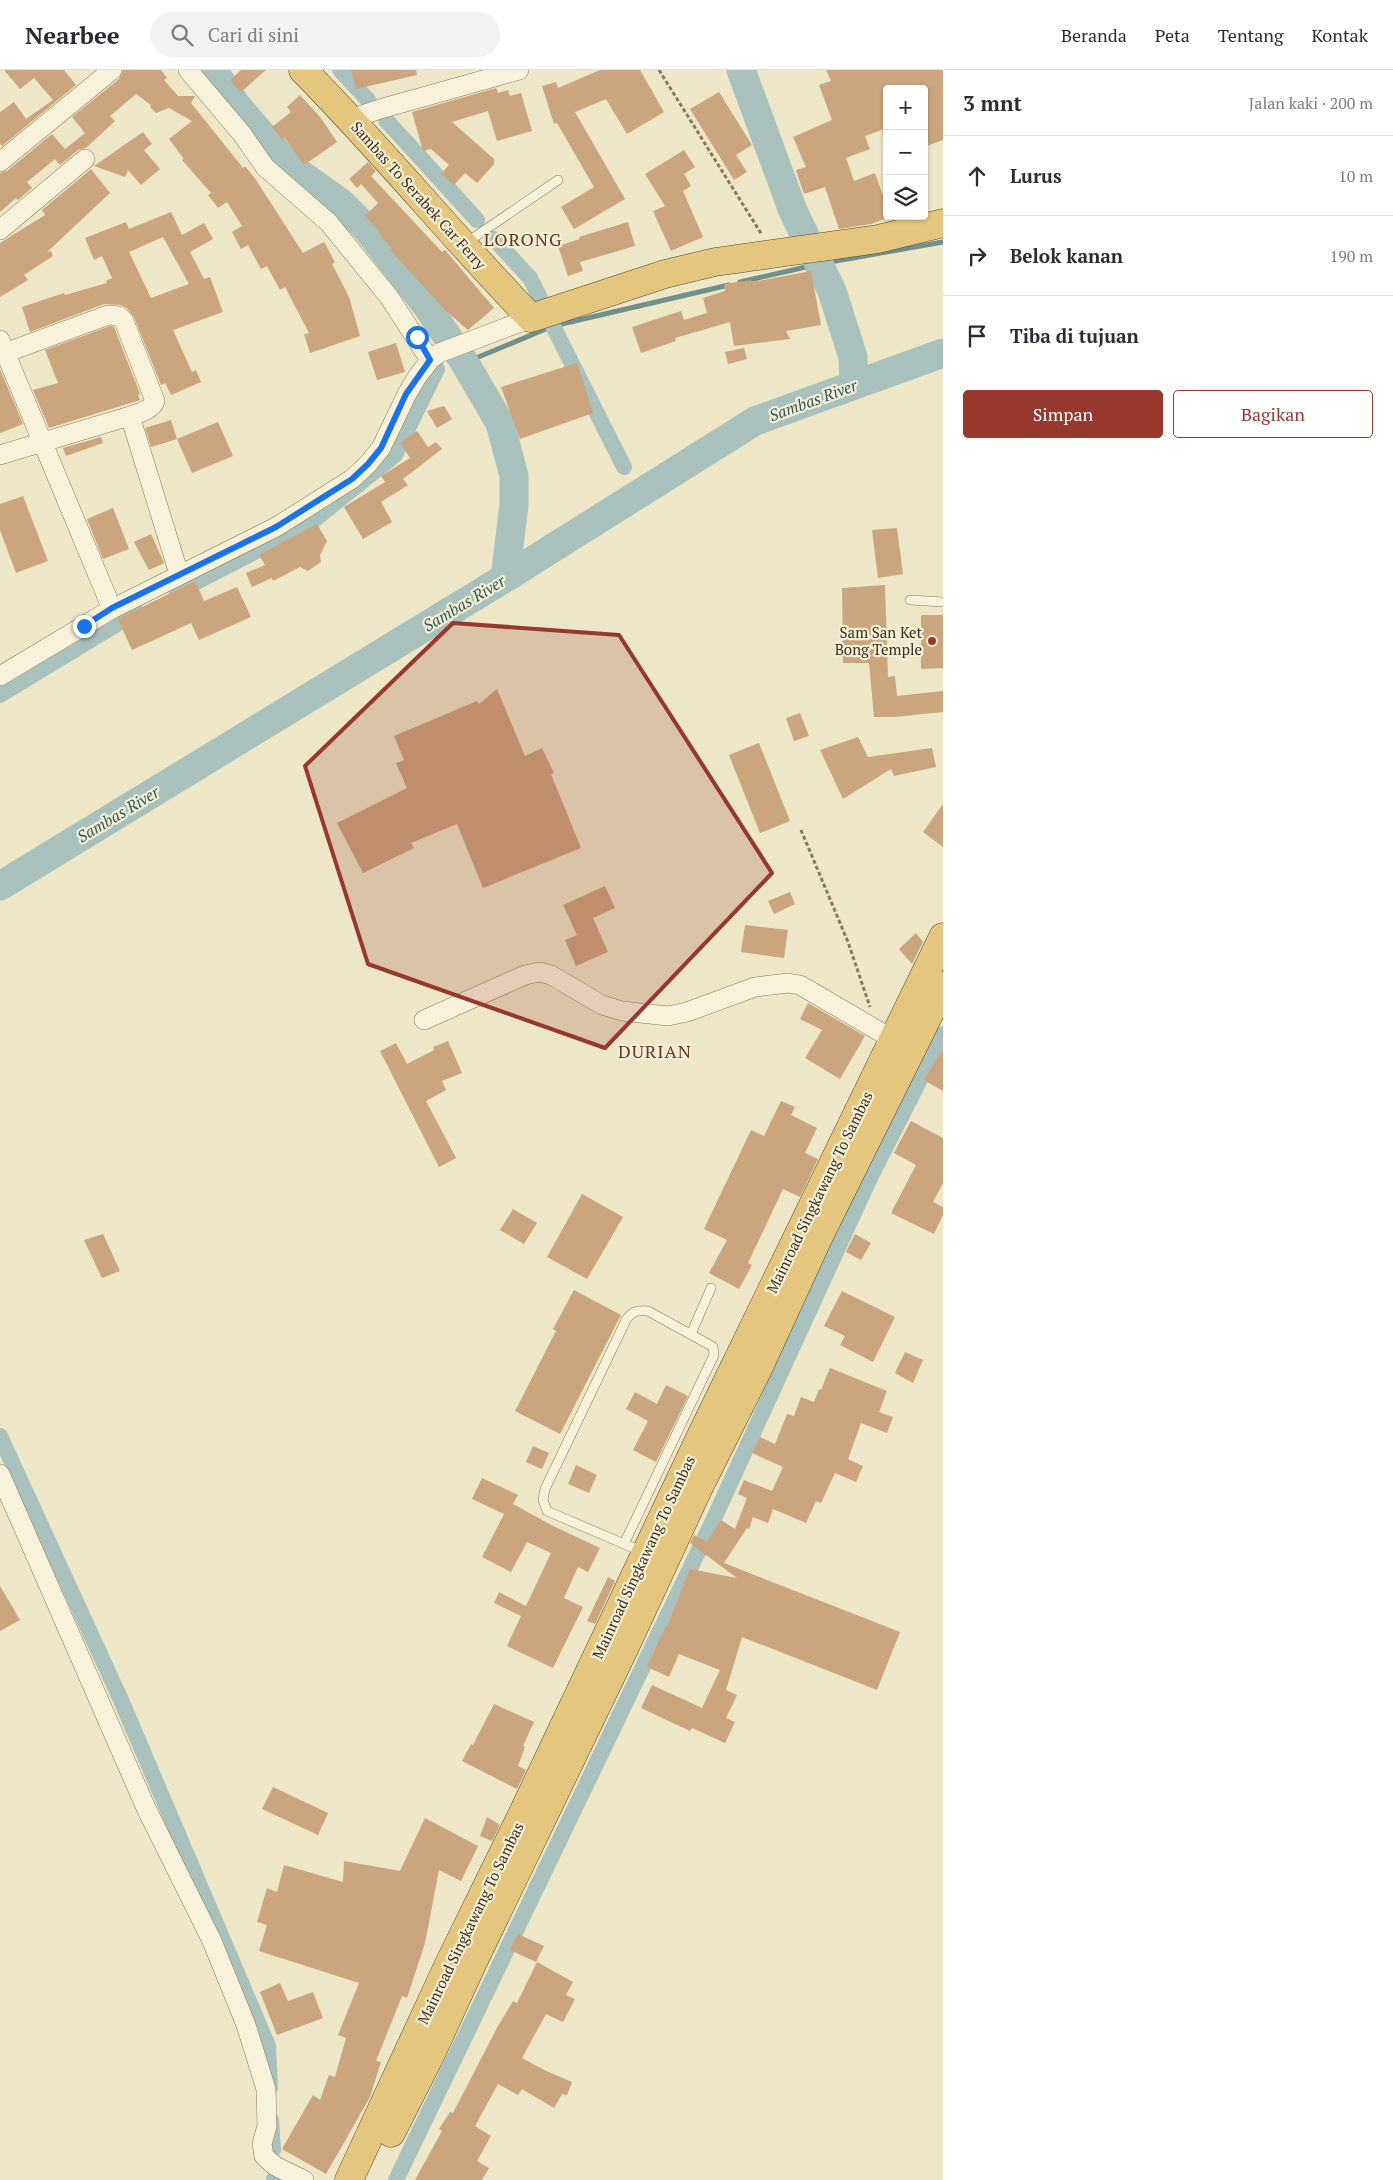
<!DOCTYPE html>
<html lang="id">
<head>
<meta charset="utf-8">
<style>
	body { margin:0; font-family:"PT Serif",serif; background:#f2f2f3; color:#2b2b33 }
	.controls { position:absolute; right:15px; top:15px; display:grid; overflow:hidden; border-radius:5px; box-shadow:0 1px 4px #0004 }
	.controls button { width:45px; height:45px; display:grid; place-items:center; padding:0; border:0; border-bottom:1px solid #e1e1e2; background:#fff; color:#2b2b33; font:25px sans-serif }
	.stop { position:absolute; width:15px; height:15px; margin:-11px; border:4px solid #1a73e8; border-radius:50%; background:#fff }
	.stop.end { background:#1a73e8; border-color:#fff; box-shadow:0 1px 5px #0008 }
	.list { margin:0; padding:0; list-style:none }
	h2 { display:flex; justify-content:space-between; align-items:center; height:65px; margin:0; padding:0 20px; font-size:21px }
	h2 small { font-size:16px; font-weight:400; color:#7c7c81 }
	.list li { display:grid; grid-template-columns:32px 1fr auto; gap:15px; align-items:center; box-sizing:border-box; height:80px; padding:0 20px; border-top:1px solid #e1e1e2 }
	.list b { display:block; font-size:19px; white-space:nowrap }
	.list em { font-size:16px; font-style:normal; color:#7c7c81 }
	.actions { display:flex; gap:10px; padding:15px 20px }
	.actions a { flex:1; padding:11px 0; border:1px solid #96382e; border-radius:5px; text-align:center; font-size:18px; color:#96382e }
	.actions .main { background:#96382e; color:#fff }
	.icon { flex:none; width:28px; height:28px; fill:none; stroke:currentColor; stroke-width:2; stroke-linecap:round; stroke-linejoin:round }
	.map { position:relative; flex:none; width:943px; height:2110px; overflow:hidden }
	header { display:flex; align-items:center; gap:30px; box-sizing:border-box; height:70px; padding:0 25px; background:#fff; border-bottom:1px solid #e1e1e2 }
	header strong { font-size:24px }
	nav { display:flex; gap:28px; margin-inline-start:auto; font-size:18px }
	.search { width:350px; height:45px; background:#f2f2f3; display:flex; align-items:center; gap:12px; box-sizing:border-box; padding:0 18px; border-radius:28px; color:#7c7c81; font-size:19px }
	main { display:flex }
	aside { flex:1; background:#fff }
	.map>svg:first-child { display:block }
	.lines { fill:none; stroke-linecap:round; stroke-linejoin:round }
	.stream { stroke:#6f908b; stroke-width:5 }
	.canal { stroke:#a8c1bc; stroke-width:16 }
	.river { stroke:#a8c1bc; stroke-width:29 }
	.building { fill:#caa57e; fill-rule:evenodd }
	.service-casing { stroke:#89795d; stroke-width:10 }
	.minor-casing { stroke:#89795d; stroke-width:20 }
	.trunk-casing { stroke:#574631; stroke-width:29 }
	.path { stroke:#89795d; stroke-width:3; stroke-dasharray:4 2.5; stroke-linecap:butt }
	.service { stroke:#f8f2da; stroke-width:9 }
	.minor { stroke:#f8f2da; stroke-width:19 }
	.trunk { stroke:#e4c67e; stroke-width:28 }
	.route { stroke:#1a73e8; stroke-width:6 }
	.marked { fill:#96382e; fill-opacity:0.2; stroke:#96382e; stroke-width:4; stroke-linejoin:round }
	.poi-dot { fill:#96382e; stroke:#f5efd6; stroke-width:2 }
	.labels { text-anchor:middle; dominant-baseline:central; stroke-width:4.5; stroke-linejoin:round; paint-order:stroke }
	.street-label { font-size:15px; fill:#392f20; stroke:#f5efd6 }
	.poi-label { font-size:15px; fill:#392f20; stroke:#f5efd6; text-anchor:end }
	.water-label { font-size:16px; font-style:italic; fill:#305759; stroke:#f5efd6 }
	.quarter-label { font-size:18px; letter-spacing:1px; fill:#653621; stroke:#f5efd6 }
</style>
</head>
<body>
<header>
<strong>Nearbee</strong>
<div class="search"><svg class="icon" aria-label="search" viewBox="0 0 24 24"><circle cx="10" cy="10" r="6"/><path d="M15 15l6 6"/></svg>Cari di sini</div>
<nav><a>Beranda</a><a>Peta</a><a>Tentang</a><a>Kontak</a></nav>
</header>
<main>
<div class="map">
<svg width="943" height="2110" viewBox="0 0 943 2110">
	<rect width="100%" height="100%" fill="#ede6c7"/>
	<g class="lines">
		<!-- stream -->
		<path class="stream" d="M 740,212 L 819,194 L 943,172
			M 939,285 L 943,294
			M 476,288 L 553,256 L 729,215"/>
		<!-- canal -->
		<path class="canal" d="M 340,0 L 368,30
			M 386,50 L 477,150
			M 494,169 L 530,208 L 540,228
			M 553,256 L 624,397
			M 177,522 L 309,454 L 395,385 L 437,299
			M 0,625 L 137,542
			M 0,1366 L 121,1630 L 268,1976 L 270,2018
			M 271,2050 L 273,2080
			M 274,2109 L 274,2110
			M 396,2110 L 711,1455 L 869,1110 L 943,964"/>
		<!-- river -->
		<path class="river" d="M 213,0 L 237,36 L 288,95 L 341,133 L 367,159 L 427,236 L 463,290 L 500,353 L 514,406 L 514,435 L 505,508
			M 741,0 L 793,141 L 832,221 L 853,287 L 854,315
			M 0,816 L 505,508 L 755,351 L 943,283"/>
	</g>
	<!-- building -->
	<path class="building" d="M 4,0 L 64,0 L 76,15 L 2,76 L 0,73 L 0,42 L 14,32 L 26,49 L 53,30 L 34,8 L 20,19 Z
		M 123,0 L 161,0 L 167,8 L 164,10 L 178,26 L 195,26 L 191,33 L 243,98 L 245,96 L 256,110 L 303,183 L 324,172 L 335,192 L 332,194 L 349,227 L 360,266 L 310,283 L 304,264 L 309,263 L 285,217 L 280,220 L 267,196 L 261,199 L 248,175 L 241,179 L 232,162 L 242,156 L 227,132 L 218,138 L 208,125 L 211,123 L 182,90 L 184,89 L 169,69 L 192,51 L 169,38 L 156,43 L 150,37 L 151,35 L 136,24 L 110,46 L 115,51 L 86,78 L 78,80 L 60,95 L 55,89 L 27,112 L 32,118 L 18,130 L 16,128 L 0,142 L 0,103 L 7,101 L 52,64 L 65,79 L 85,63 L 72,47 L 119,9 Z
		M 241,0 L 266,0 L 241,22 L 230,10 Z
		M 351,0 L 416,0 L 417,5 L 356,19 Z
		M 600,0 L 640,0 L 664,42 L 627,64 L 606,29 L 575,42 L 625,129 L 574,159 L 561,137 L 594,117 L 557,53 L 554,54 L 542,16 L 556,12 L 558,18 Z
		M 826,0 L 943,0 L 943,70 L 924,77 L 924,19 L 887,19 L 887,58 L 865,66 L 870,79 L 846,88 L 854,111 L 875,103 L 887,137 L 887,146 L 890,147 L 871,154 L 839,159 L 825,117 L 804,124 L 796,100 L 806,97 L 793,67 L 832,50 L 819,15 L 831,11 Z
		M 496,18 L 498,23 L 508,20 L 510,26 L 521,23 L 532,61 L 497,71 L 488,41 L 452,52 L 494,89 L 494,94 L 477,113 L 465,103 L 454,115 L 441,104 L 449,95 L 431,79 L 423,81 L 412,42 Z
		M 719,22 L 752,75 L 736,85 L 747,102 L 734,110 L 690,39 Z
		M 300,25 L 320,47 L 337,72 L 304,95 L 284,67 L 282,69 L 272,57 L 291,42 L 287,37 Z
		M 143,62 L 152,74 L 144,80 L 160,99 L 141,115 L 128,100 L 125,107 L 94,96 Z
		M 684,80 L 695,97 L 684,104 L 691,116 L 683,121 L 703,167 L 671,181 L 653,141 L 665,136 L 645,104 Z
		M 368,92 L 376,101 L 371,106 L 442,182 L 445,180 L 494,238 L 468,260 L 446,241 L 390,180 L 392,178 L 379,164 L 380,162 L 365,146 L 378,133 L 361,114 L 357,118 L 349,109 Z
		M 91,99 L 110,123 L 47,182 L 51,181 L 53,186 L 24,205 L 28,210 L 0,227 L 0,173 L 45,145 L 42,140 Z
		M 171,142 L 182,165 L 204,153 L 213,169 L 190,182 L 204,209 L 210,207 L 223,242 L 173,260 L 192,302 L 196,300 L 201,312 L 171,325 L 165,313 L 161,315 L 134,247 L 127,238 L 121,235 L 104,234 L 30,262 L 22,237 L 64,223 L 65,225 L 107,213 L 106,211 L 112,208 L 102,186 L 94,190 L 85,168 L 126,152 L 129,159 ZM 163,167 L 189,214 L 151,228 L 129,182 Z
		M 628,152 L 635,176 L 580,192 L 583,201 L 568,206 L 558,176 L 580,169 L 579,167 Z
		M 811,201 L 821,255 L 786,261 L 790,269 L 734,276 L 730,252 L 675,268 L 676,271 L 641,283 L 632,257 L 681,241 L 684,250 L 707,243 L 703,228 L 725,221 L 724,214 L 751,210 L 752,212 Z
		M 110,256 L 114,257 L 140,324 L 138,325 L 140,330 L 49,358 L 33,320 L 58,313 L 45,280 Z
		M 396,273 L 405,302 L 377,310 L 368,282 Z
		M 744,278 L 747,289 L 728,294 L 725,282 Z
		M 577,293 L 593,343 L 520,369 L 501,317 Z
		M 0,299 L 23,354 L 0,363 Z
		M 444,336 L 452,349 L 437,358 L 427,341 Z
		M 171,350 L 177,369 L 151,377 L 145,358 Z
		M 218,352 L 233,386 L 192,403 L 177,369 Z
		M 417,361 L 428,377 L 436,372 L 442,379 L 403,409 L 408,415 L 381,432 L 392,452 L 363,469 L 344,437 L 385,412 L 381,406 L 410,388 L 400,373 Z
		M 101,367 L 103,373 L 66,386 L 63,378 Z
		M 23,426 L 48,491 L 16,503 L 0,460 L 0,434 Z
		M 113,438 L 129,479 L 103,489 L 87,449 Z
		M 317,454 L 327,471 L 320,485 L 321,492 L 308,501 L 300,497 L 273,511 L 272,508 L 252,517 L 246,503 L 265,495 L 259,485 Z
		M 897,458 L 903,504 L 878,508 L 872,460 Z
		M 151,464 L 164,493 L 149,500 L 134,472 Z
		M 195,511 L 204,531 L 237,517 L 251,547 L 199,570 L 191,553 L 132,580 L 118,549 Z
		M 885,515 L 888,607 L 895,606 L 897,626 L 943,621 L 943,642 L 894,647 L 874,647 L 869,593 L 843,593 L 842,518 Z
		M 921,545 L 943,545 L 943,598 L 921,599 Z
		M 497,619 L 525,686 L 542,678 L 554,703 L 551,704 L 581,778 L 483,818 L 457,754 L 411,773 L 414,778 L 363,803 L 337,753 L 407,718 L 396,693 L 404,690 L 394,666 L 477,631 L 479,634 Z
		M 800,643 L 809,666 L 794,671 L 786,648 Z
		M 858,667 L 868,687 L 932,678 L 936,697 L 894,706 L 891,699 L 843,729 L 820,680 Z
		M 759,673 L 790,751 L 760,763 L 729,685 Z
		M 943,734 L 943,777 L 923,762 Z
		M 605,816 L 615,838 L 593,848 L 608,882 L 576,896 L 565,870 L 577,865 L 563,835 Z
		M 790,822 L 795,834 L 774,844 L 768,831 Z
		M 745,855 L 788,860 L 784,888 L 741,882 Z
		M 916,863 L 923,872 L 912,894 L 899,879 Z
		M 808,933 L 865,966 L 840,1009 L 805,988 L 822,960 L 800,949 Z
		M 448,971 L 462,1003 L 442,1011 L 446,1020 L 426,1031 L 456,1088 L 439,1097 L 380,981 L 396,973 L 407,994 L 434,980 L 433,977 Z
		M 943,979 L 943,1021 L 924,1010 Z
		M 781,1031 L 795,1037 L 791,1045 L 817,1058 L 805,1083 L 818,1089 L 800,1127 L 783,1119 L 748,1193 L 752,1195 L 739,1219 L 709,1203 L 727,1170 L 704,1159 L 751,1060 L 764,1066 Z
		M 911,1051 L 943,1068 L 943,1113 L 933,1132 L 943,1137 L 943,1145 L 934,1164 L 891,1143 L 916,1095 L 894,1083 Z
		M 582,1124 L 623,1147 L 587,1209 L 547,1187 Z
		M 513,1139 L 537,1153 L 524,1174 L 500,1160 Z
		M 103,1164 L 120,1201 L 102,1208 L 84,1170 Z
		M 855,1164 L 871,1173 L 861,1190 L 846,1182 Z
		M 574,1220 L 621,1245 L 560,1364 L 515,1341 L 556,1261 L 553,1259 Z
		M 842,1221 L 895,1247 L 873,1292 L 840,1275 L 845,1266 L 824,1256 Z
		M 905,1282 L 923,1290 L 913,1313 L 895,1303 Z
		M 830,1298 L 887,1321 L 879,1342 L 893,1347 L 887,1363 L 861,1353 L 848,1389 L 863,1396 L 856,1412 L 835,1403 L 821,1433 L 816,1431 L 806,1453 L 773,1439 L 768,1453 L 753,1447 L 749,1459 L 747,1458 L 724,1493 L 900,1562 L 877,1620 L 742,1567 L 726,1620 L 737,1625 L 726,1648 L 735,1652 L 725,1673 L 692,1658 L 690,1661 L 641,1638 L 652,1615 L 702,1638 L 720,1600 L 679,1584 L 669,1607 L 647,1597 L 666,1556 L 667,1557 L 690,1499 L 737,1508 L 690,1473 L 694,1465 L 707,1472 L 721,1450 L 735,1459 L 747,1428 L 738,1424 L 744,1410 L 772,1421 L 783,1397 L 752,1383 L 760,1367 L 775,1374 L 787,1344 L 794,1346 L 801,1327 L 814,1332 L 819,1319 L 821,1320 Z
		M 666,1315 L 688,1326 L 656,1392 L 633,1380 L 648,1351 L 626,1339 L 635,1322 L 657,1334 Z
		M 533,1376 L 549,1383 L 542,1399 L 526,1392 Z
		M 576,1395 L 597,1405 L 589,1423 L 568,1414 Z
		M 482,1408 L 518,1425 L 513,1434 L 551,1455 L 600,1478 L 588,1502 L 578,1497 L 564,1528 L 583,1537 L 553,1598 L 507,1576 L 521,1546 L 494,1533 L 499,1522 L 526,1536 L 551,1483 L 527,1472 L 511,1502 L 482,1487 L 504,1444 L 472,1429 Z
		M 608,1507 L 615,1511 L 595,1554 L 587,1551 Z
		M 0,1516 L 20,1550 L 0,1561 Z
		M 494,1634 L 534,1652 L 523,1676 L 525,1677 L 518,1696 L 526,1700 L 517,1719 L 462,1691 L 471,1674 L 473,1675 Z
		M 273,1717 L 328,1743 L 318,1765 L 262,1739 Z
		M 487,1747 L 500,1755 L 492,1771 L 480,1766 Z
		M 425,1748 L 478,1776 L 461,1811 L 439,1800 L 425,1873 L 407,1928 L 402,1926 L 376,1991 L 381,1992 L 370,2027 L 326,2104 L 282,2079 L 313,2025 L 320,2030 L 329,2005 L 335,2007 L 346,1968 L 338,1965 L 359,1913 L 259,1881 L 267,1855 L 257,1852 L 267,1818 L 277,1822 L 284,1795 L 343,1812 L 344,1791 L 400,1801 Z
		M 518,1864 L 544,1876 L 536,1892 L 510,1880 Z
		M 537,1892 L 573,1912 L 566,1925 L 575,1929 L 563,1952 L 546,1944 L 522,1988 L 544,2000 L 572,2012 L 567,2025 L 562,2024 L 554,2038 L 522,2019 L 518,2025 L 498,2014 L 475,2056 L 491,2066 L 477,2091 L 489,2098 L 482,2110 L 415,2110 L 442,2061 L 439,2059 L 450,2042 L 453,2043 L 498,1956 L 513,1931 L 517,1933 Z
		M 280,1913 L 288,1931 L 313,1922 L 323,1948 L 277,1965 L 260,1922 Z"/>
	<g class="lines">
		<!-- service casing -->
		<g class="service-casing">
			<path id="service" d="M 466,173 L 558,110
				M 910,530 L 943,532
				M 691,1264 L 711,1218
				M 624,1474 L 714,1285 L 713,1277 L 710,1275 L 648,1241 C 638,1240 632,1241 626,1250 L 545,1419 L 543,1430 L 547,1441 L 643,1482"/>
		</g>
		<!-- minor casing -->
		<g class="minor-casing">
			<path id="minor" d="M 188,0 L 242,64 L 265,97 L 329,153 L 389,227 L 430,290
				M 351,49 L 380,39 L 519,0
				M 0,92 L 112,0
				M 0,160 L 85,89
				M 0,270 L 112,539
				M 130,346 L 179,504
				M 0,385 L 130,346 C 139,343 152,340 155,331 L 124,251 L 119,246 L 108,245 L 5,283
				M 0,606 L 112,539 L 276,457 L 352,409 L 368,394 L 381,378 L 407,324 L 417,307 L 430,290 L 439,283 L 531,248
				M 424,950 L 525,905 L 539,902 L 551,905 L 602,935 L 622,941 L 668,946 L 687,942 L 755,917 L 788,913 L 800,915 L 894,970
				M 0,1404 L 146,1738 L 212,1871 L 246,1955 L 266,2019 L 267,2056 L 262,2074 L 264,2086 L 275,2096 L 304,2110"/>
		</g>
		<!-- trunk casing -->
		<g class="trunk-casing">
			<path id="trunk" d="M 303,0 C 382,80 453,167 531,248 L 665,204 L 715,192 L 878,169 L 943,153
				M 391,2063 L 430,1986 L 473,1892 L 625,1577 L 698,1419 L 758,1299 L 819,1166 L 943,916
				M 349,2110 L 449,1894 L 522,1745 L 702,1364 L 943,867"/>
		</g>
		<!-- path -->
		<path class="path" d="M 659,0 L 762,165
			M 801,760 L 848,872 L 870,937"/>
		<!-- service -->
		<use href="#service" class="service"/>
		<!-- minor -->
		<use href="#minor" class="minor"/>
		<!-- trunk -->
		<use href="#trunk" class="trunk"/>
	</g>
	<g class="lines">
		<!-- route -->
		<path class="route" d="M 84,556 L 112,538 L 276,457 L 352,409 L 368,394 L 381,378 L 406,324 L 430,290 L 417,267"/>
	</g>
	<!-- marked area -->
	<path class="marked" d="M 453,553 L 619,565 L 772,803 L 605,978 L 368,894 L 305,696 Z"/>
	<!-- markers -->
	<circle class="poi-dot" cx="932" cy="571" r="5"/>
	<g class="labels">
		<!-- street labels -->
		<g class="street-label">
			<text transform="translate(419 125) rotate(48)">Sambas To Serabek Car Ferry</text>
			<text transform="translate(819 1122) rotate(-64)">Mainroad Singkawang To Sambas</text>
			<text transform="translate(643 1487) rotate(-65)">Mainroad Singkawang To Sambas</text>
			<text transform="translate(470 1853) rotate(-64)">Mainroad Singkawang To Sambas</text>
		</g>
		<!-- poi labels -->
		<g class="poi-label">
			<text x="922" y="562">Sam San Ket<tspan x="922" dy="17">Bong Temple</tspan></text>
		</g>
		<!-- water labels -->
		<g class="water-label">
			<text transform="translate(813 330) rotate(-20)">Sambas River</text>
			<text transform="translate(464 533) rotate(-31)">Sambas River</text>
			<text transform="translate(118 744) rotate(-31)">Sambas River</text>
		</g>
		<!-- quarter labels -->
		<g class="quarter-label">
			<text x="523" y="169">LORONG</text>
			<text x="655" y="981">DURIAN</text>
		</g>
	</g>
</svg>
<div class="controls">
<button>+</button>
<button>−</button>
<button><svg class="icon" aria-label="layers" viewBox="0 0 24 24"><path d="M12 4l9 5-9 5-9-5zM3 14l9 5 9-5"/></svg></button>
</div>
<div class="stop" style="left:417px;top:267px"></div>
<div class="stop end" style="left:84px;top:556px"></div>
</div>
<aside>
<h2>3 mnt<small>Jalan kaki · 200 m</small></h2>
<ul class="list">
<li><svg class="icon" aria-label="ahead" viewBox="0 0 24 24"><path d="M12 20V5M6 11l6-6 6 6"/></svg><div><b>Lurus</b></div><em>10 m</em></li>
<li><svg class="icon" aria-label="right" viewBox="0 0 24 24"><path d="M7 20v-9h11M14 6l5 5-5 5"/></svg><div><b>Belok kanan</b></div><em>190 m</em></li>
<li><svg class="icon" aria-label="arrive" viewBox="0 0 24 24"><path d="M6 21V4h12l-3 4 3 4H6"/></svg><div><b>Tiba di tujuan</b></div></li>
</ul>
<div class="actions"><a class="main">Simpan</a><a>Bagikan</a></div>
</aside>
</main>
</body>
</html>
